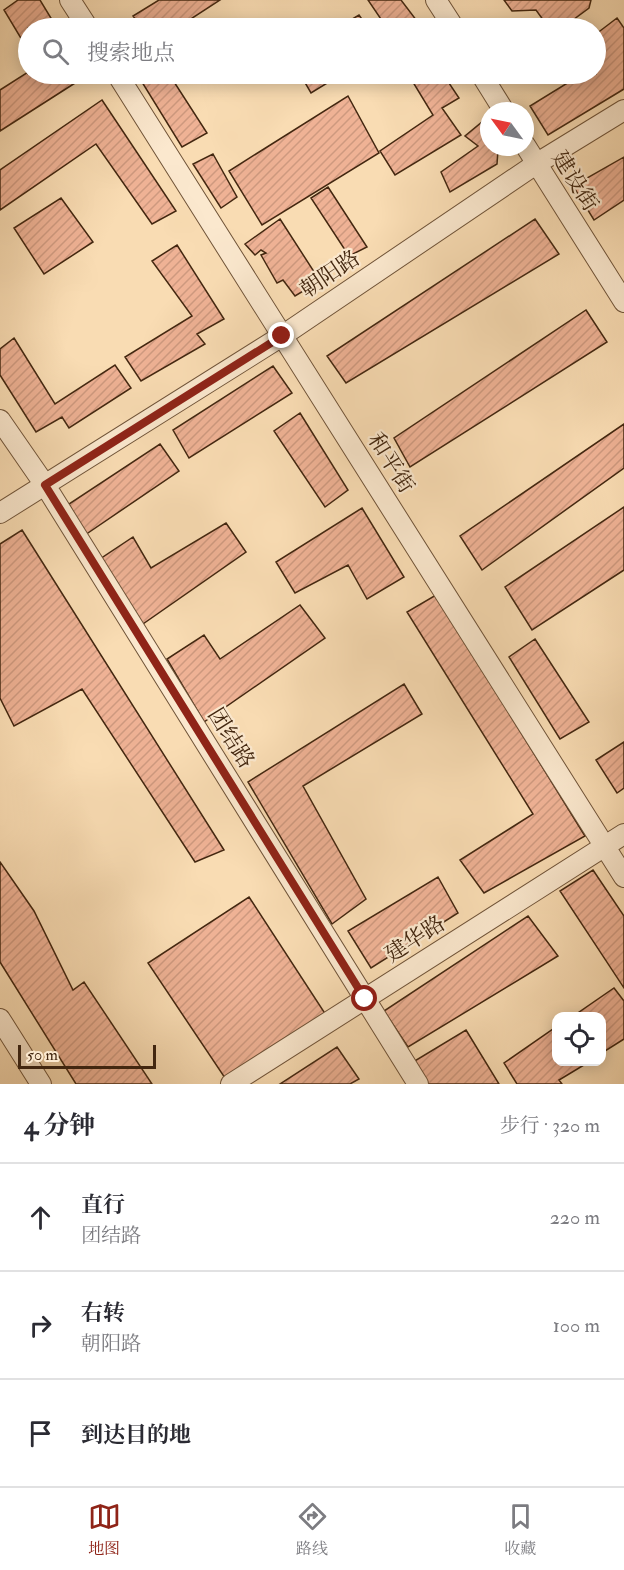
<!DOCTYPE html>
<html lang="zh">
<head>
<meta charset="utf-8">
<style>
	body { margin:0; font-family:"IM FELL Double Pica","Noto Serif SC",serif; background:#f7f7f7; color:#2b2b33 }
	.controls { position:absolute; right:18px; bottom:18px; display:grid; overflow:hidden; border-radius:12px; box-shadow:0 3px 15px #0003 }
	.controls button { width:54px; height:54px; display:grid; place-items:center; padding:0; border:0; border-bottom:2px solid #e1e1e2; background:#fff; color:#2b2b33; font:30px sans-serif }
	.compass { position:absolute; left:480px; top:102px; width:54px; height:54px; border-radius:50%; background:#fff; box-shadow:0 3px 15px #0003; rotate:303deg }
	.scale { position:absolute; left:18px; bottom:15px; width:138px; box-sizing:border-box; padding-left:6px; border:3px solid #432710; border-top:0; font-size:16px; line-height:21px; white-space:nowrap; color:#432710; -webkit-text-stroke:4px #fbe8ce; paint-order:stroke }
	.stop { position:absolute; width:18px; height:18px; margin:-14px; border:4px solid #8f2418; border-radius:50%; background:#fff }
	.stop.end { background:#8f2418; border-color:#fff; box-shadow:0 2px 6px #0008 }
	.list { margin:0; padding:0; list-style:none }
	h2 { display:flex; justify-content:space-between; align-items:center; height:78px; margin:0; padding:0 24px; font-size:26px }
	h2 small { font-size:20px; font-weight:400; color:#7c7c81 }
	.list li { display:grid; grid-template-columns:39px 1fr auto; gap:18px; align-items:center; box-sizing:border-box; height:108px; padding:0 24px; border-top:2px solid #e1e1e2 }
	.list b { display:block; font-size:22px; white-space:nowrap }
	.list p { margin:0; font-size:20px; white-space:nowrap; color:#7c7c81 }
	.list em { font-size:20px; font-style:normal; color:#7c7c81 }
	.icon { flex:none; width:33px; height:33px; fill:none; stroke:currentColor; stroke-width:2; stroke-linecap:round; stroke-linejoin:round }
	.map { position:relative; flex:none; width:624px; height:1084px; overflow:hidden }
	.search { position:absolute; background:#fff; box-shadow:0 3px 15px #0003; left:18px; right:18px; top:18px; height:66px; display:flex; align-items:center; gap:15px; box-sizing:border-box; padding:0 21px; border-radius:33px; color:#7c7c81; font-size:22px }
	.sheet { height:402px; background:#fff }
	nav { display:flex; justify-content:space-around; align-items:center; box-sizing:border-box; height:84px; border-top:2px solid #e1e1e2; background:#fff; font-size:16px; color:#7c7c81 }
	nav a { display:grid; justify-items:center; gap:3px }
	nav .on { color:#8f2418 }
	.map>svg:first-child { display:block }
	.building { fill:url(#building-hatch); stroke:#432710; stroke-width:1.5 }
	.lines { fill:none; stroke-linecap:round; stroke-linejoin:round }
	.minor-casing { stroke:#705439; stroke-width:22 }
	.minor { stroke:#fbe8ce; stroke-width:20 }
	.route { stroke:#8f2418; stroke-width:8 }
	.labels { text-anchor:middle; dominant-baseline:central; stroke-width:4.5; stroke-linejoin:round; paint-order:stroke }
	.street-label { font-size:22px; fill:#432710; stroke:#fbe8ce }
</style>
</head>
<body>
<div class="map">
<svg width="624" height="1084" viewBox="0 0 624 1084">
	<defs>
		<pattern id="building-hatch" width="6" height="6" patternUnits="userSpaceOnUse" patternTransform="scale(1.5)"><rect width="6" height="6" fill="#efb295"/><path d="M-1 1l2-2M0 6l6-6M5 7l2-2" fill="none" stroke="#ce997f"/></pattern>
	</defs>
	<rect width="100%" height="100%" fill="#f9dcb3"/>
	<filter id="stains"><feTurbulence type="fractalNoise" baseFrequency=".00333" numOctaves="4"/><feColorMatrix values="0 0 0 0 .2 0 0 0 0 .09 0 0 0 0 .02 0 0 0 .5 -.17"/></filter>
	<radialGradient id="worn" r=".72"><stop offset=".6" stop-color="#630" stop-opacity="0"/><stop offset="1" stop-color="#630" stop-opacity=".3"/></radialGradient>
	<!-- building -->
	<path class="building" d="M 18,0 L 40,0 L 57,28 L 28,28 L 28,50 L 4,10 Z
		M 159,0 L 220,0 L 177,28 L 142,28 L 133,16 Z
		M 368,0 L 401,0 L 417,21 L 407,28 L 387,28 Z
		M 504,0 L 591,0 L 589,8 L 562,28 L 549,28 L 536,10 L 512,11 Z
		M 359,15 L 368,28 L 337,28 Z
		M 617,18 L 624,28 L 624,89 L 548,135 L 530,106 L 582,74 L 596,74 L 596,34 Z
		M 28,72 L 28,74 L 84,74 L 86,76 L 0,131 L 0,90 Z
		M 137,74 L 169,74 L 207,133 L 182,147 Z
		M 300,74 L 342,74 L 311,93 Z
		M 408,74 L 443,74 L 459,98 L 442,108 L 461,135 L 395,175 L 380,151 L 433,115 Z
		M 348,96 L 379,153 L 262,225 L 229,171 Z
		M 102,100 L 176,211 L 152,224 L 96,144 L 0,210 L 0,170 Z
		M 482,122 L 489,134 L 489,147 L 496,147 L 498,150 L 497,164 L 450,192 L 441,172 L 478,146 L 465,136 Z
		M 213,154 L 237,197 L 221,208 L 193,164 Z
		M 624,157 L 624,200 L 594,220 L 573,186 Z
		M 328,187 L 367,247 L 349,256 L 311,198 Z
		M 61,198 L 93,242 L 44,274 L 14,228 Z
		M 280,219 L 320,281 L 295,296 L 283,280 L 277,283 L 261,255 L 266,253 L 261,250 L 255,255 L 245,244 Z
		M 535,219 L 559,254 L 346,383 L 327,356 Z
		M 177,245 L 224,319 L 197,334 L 205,344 L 141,381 L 125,357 L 192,316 L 152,261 Z
		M 586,310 L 607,342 L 410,467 L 394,438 Z
		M 14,338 L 55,404 L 115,365 L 131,388 L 69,428 L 62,417 L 36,432 L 0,375 L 0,349 Z
		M 273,366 L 292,393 L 189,458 L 173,430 Z
		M 300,413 L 348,490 L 325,507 L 274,431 Z
		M 624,424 L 624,468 L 482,570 L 460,536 Z
		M 160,444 L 179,471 L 85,535 L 69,504 Z
		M 624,507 L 624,570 L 532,630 L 505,587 Z
		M 362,508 L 404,577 L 367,599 L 348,565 L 295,593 L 276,562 Z
		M 226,523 L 246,552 L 140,626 L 97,561 L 133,537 L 151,568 Z
		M 22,530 L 224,850 L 195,862 L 82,689 L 14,726 L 0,698 L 0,544 Z
		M 436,595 L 585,836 L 484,893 L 460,860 L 533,814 L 407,612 Z
		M 300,605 L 325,638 L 204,722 L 167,659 L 204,635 L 220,659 Z
		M 535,639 L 589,722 L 560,739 L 509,657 Z
		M 404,684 L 422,714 L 303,786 L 366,899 L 332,924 L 248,782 Z
		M 624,742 L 624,788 L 617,793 L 596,760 Z
		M 0,862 L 34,911 L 73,990 L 84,982 L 152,1084 L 76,1084 L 0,962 Z
		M 593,870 L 624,916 L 624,988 L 560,891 Z
		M 438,877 L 458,913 L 371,968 L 348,931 Z
		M 249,897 L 326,1015 L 227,1081 L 148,963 Z
		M 528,916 L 558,956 L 408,1047 L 384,1011 Z
		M 614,988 L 624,1001 L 624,1039 L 602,1053 L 602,1017 L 572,1017 Z
		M 556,1027 L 556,1062 L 589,1062 L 559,1080 L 562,1084 L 517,1084 L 504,1063 Z
		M 466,1030 L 499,1084 L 428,1084 L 413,1062 Z
		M 337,1047 L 359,1079 L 350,1084 L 280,1084 Z"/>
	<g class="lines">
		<!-- minor casing -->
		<g class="minor-casing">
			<path id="minor" d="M 70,0 L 88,28
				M 436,0 L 454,28
				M 117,74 L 624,877
				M 481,74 L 504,111
				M 525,145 L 624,302
				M 0,420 L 45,485 L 418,1084
				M 0,513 L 282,336 L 536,164 L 624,110
				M 0,1019 L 41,1084
				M 231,1084 L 624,834"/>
		</g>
		<!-- minor -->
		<use href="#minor" class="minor"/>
	</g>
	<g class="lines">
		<!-- route -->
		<path class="route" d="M 282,336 L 45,485 L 365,999"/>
	</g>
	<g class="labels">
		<!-- street labels -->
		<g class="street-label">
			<text transform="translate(575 181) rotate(58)">建设街</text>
			<text transform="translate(330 274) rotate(-34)">朝阳路</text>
			<text transform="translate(391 463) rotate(58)">和平街</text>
			<text transform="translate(231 738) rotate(58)">团结路</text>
			<text transform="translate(415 939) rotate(-33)">建华路</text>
		</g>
	</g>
	<rect width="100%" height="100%" filter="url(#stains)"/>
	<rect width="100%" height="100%" fill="url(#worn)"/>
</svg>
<div class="controls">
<button><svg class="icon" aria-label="locate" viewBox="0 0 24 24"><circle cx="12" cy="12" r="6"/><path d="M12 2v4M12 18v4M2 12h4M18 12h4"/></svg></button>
</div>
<svg class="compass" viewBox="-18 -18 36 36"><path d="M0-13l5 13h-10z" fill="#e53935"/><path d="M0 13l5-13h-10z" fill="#7c7c81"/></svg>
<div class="scale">50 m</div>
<div class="stop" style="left:365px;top:999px"></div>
<div class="stop end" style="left:282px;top:336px"></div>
<div class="search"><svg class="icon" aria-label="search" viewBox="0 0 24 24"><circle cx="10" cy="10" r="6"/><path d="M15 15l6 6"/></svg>搜索地点</div>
</div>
<section class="sheet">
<h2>4 分钟<small>步行 · 320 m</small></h2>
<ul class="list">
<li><svg class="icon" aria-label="ahead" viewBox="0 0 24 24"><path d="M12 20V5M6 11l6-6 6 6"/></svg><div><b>直行</b><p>团结路</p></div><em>220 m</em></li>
<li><svg class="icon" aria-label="right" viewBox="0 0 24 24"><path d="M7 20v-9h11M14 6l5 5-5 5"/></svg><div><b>右转</b><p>朝阳路</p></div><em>100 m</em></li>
<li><svg class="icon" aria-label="arrive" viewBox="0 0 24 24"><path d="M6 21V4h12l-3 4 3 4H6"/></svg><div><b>到达目的地</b></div></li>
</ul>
</section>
<nav>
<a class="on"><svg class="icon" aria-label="map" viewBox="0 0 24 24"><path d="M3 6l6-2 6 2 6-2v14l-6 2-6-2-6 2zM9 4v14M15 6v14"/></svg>地图</a>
<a><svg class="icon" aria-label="directions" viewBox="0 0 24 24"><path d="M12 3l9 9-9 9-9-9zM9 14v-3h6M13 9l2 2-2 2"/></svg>路线</a>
<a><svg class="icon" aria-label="saved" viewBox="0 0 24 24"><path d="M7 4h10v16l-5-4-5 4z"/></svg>收藏</a>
</nav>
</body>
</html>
